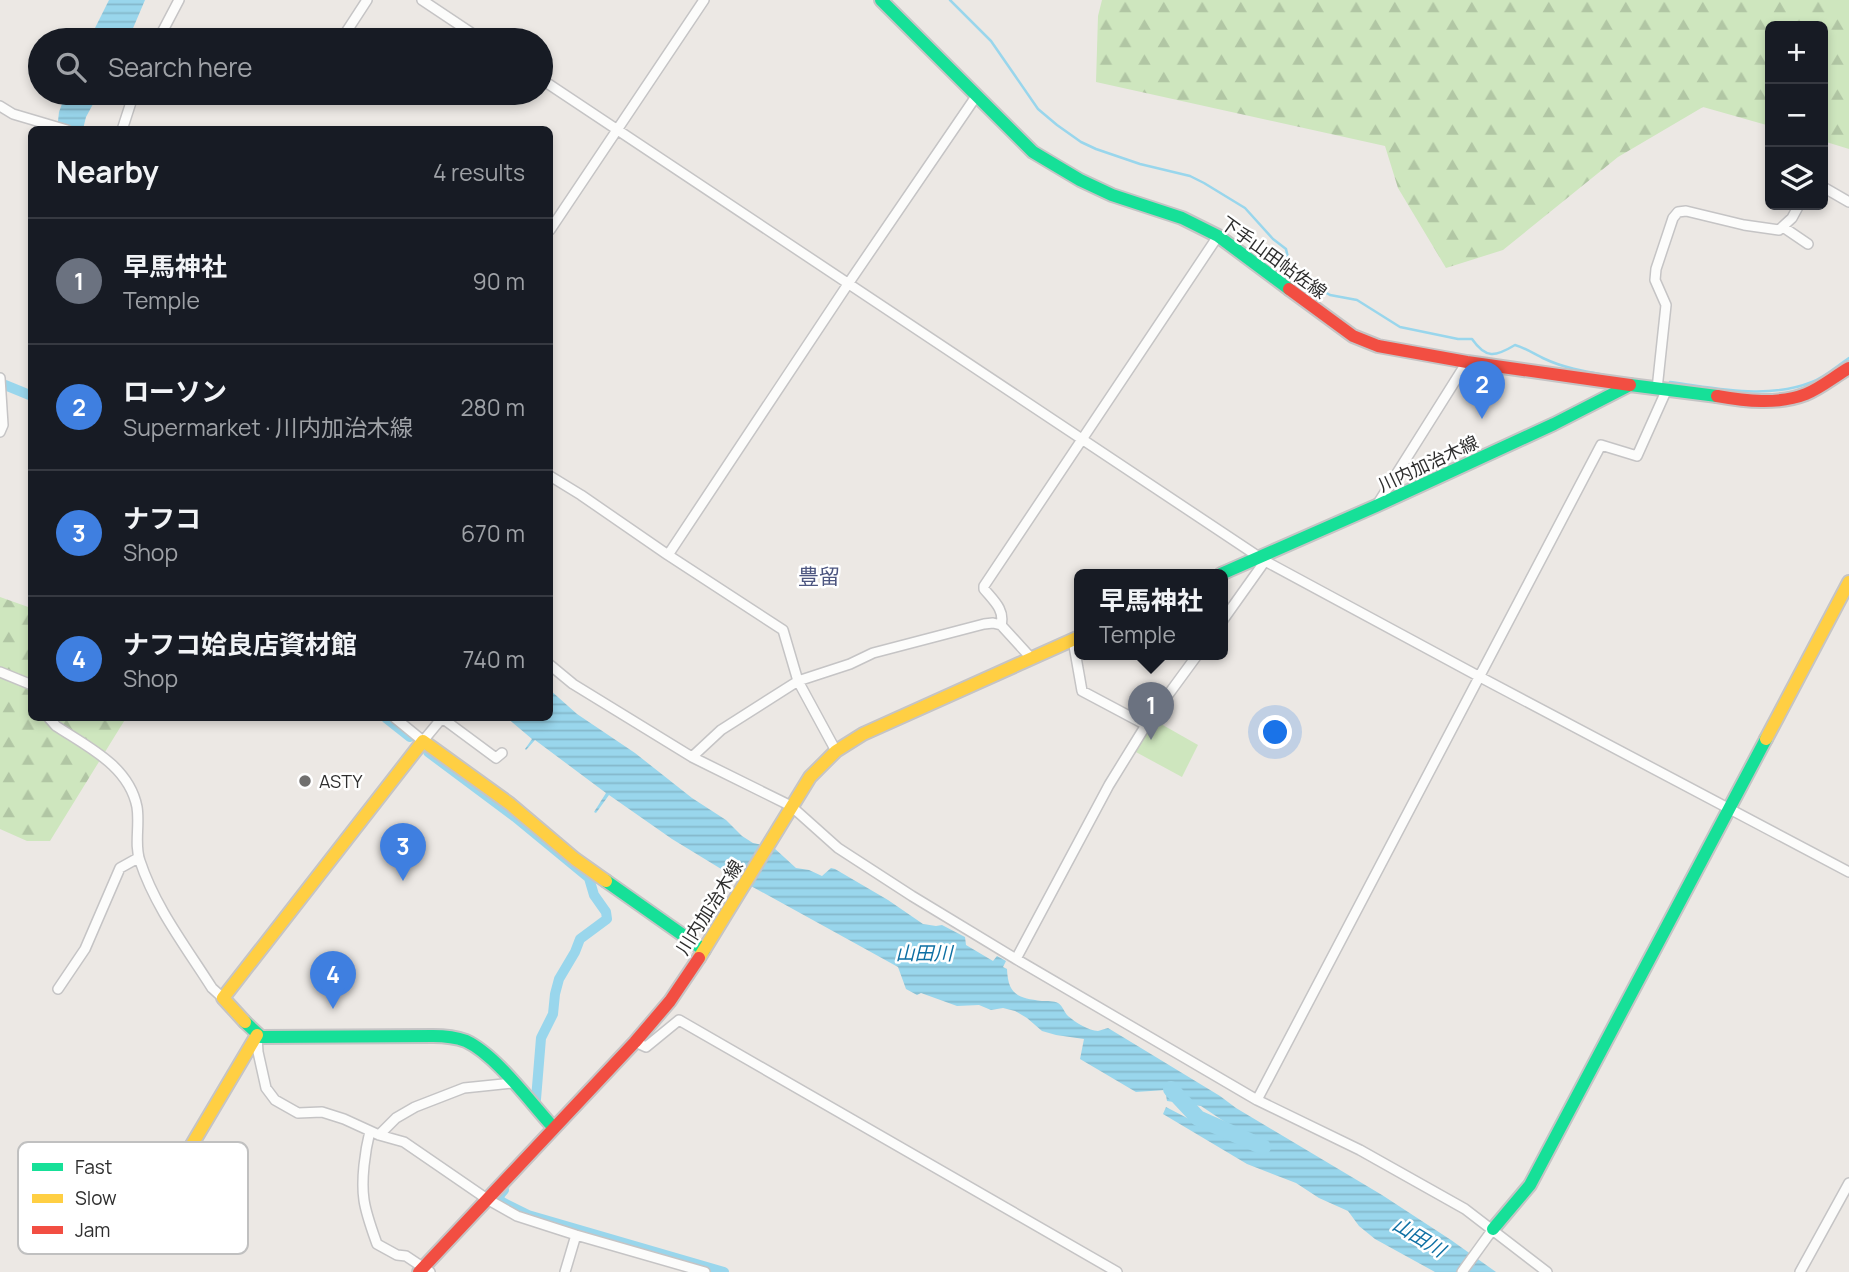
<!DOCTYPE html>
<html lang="en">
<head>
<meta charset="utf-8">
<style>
	body { margin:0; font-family:Manrope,"Noto Sans JP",sans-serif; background:#242831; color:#f1f3f6 }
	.controls { position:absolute; right:21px; top:21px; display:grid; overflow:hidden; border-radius:10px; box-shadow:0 4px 10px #0003 }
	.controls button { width:63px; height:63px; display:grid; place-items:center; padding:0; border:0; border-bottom:2px solid #363941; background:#171b24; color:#f1f3f6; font:35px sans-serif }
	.you { position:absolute; left:1276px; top:733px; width:24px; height:24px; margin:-18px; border:5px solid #fff; border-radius:50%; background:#1a73e8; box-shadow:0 0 0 10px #1a73e833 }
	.badge { display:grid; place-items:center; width:46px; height:46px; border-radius:50%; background:#0b8043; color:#fff; font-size:23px; font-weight:700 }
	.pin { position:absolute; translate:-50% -58px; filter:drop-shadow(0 2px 4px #0008) }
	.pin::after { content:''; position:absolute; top:37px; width:24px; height:21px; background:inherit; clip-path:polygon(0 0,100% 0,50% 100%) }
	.popup { position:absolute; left:1074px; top:569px; width:154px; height:91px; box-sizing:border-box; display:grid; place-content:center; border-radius:10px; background:#171b24; filter:drop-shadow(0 2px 5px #0005); font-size:23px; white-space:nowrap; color:#9ea1a6 }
	.popup b { font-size:26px; color:#f1f3f6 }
	.popup::after { content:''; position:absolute; left:50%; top:100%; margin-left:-14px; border:14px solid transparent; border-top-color:#171b24 }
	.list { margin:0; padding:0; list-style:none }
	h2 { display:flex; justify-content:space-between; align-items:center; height:91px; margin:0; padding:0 28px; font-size:30px }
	h2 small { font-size:23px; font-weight:400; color:#9ea1a6 }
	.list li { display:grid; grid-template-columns:46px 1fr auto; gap:21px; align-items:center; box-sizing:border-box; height:126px; padding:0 28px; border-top:2px solid #363941 }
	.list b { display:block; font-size:26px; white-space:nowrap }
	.list p { margin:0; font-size:23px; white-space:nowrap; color:#9ea1a6 }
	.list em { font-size:23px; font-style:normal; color:#9ea1a6 }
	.icon { flex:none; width:38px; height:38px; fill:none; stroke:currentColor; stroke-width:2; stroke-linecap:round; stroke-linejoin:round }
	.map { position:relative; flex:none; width:1849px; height:1272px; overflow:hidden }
	.search { position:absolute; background:#171b24; box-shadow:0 4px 10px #0003; left:28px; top:28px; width:525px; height:77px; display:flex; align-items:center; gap:18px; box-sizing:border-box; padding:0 24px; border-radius:38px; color:#9ea1a6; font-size:26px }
	.panel { position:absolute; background:#171b24; box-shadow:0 4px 10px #0003; left:28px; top:126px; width:525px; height:595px; border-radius:10px }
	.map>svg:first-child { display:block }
	.forest { fill:url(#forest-firs) }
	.park { fill:#cee6be }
	.water { fill:url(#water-rules) }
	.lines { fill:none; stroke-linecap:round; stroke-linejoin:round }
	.stream { stroke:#99d6ec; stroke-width:2.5 }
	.canal { stroke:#99d6ec; stroke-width:10 }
	.river { stroke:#99d6ec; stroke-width:16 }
	.street-casing { stroke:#c5c4c5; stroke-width:12 }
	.fast-casing { stroke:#c5c4c5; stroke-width:16 }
	.slow-casing { stroke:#c5c4c5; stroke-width:16 }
	.jam-casing { stroke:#c5c4c5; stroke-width:16 }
	.street { stroke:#fcfcfb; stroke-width:9 }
	.fast { stroke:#16e098; stroke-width:12 }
	.slow { stroke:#ffcf43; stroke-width:12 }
	.jam { stroke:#f24e42; stroke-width:12 }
	.poi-dot { fill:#706f6e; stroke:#fff; stroke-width:2.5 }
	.labels { text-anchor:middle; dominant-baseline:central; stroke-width:5; stroke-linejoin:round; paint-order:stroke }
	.street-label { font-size:18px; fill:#2e2e2e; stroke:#fff }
	.poi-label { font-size:18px; fill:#2e2e2e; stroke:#fff; text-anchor:start }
	.water-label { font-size:19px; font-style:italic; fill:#0d6fa3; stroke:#fff }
	.quarter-label { font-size:21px; fill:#4d5680; stroke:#fff }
	.key { fill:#fff; stroke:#c0c0c0; stroke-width:2 }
	.key-label { font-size:19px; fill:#2e2e2e }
</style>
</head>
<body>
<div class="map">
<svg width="1849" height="1272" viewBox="0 0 1849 1272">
	<defs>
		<pattern id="forest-firs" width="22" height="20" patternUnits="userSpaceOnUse" patternTransform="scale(1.75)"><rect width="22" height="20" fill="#cee6be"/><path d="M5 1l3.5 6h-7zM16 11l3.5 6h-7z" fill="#b1c6a4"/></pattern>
		<pattern id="water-rules" width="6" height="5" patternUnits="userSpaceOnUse" patternTransform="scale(1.75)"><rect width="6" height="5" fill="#99d6ec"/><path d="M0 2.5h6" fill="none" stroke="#84b8cb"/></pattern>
	</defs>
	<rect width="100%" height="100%" fill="#ece8e4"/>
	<!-- forest -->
	<path class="forest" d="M 1102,0 L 1849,0 L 1849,149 L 1823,141 L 1823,26 L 1770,26 L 1770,126 L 1703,107 L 1618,157 L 1503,250 L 1446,268 L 1398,188 L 1385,146 L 1096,82 L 1098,16 Z
		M 0,597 L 31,608 L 32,718 L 126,718 L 50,841 L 27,841 L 0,829 Z"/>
	<!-- park -->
	<path class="park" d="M 1154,720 L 1198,745 L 1182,777 L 1134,751 Z"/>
	<!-- water -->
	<path class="water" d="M 109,0 L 145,0 L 128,40 L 89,40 Z
		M 66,93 L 99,93 L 86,117 L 83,129 L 57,130 L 59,112 Z
		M 550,690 L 577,714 L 635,753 L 692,798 L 726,820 L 742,836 L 753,843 L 773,847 L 796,868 L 809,870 L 822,876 L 831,868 L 835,869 L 888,900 L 923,924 L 936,926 L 942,925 L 965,937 L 966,945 L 993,961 L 997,956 L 1006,961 L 1003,967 L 1007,969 C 1008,995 1018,998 1042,1001 C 1047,1001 1054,1001 1058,1003 C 1063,1006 1064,1012 1068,1016 C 1075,1022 1089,1031 1098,1031 C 1099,1031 1107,1028 1108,1028 L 1220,1096 L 1236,1108 L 1382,1195 L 1451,1240 L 1496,1272 L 1435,1272 L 1375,1239 L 1359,1226 L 1348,1211 L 1319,1198 L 1296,1183 L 1247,1164 L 1163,1114 L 1166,1107 L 1191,1120 L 1237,1139 L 1244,1139 L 1228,1124 L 1201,1106 L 1167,1101 L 1165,1090 L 1136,1092 L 1080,1059 L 1084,1039 L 1056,1035 L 1042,1031 L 1027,1018 L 1015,1011 L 1003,1008 L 991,1010 L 979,1005 L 957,1006 L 921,993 L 917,995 L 906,989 L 898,967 L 731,875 L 672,839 L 609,795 L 596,813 L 594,812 L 606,793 L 535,740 L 526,750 L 525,749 L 532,739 L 507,718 L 550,718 Z"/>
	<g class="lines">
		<!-- stream -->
		<path class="stream" d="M 950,0 L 991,41 L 1038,109 L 1057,125 L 1081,142 L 1096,149 L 1140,164 L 1190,176 L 1204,183 L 1245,208 L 1273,239 L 1286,249 L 1289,262 L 1311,284 L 1330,295 L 1357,300 L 1400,327 L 1458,339 L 1472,339 C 1486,359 1495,357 1515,345 C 1526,348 1534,354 1545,359 C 1568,370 1596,373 1621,378
			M 1670,382 C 1717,388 1767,400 1812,382 C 1825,377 1837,366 1849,358"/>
		<!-- canal -->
		<path class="canal" d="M 5,385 L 32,396
			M 386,718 L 410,737
			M 428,752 L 515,817 L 589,878 L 594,895 L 606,912 L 607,919 L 580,939 L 575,952 L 559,979 L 555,994 L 553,1014 L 541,1038 L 536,1099
			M 504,1190 L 498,1197 L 502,1202 L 528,1215 L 724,1272"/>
		<!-- river -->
		<path class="river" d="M 1171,1089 L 1198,1118 L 1263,1147"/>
		<!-- street casing -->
		<g class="street-casing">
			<path id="street" d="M 422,0 L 482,40
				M 158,40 L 179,0
				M 341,40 L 367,0
				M 541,79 L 1265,561 L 1480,677 L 1849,872
				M 0,106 L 13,114 L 67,130
				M 122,130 L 134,93
				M 1823,187 L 1849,202
				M 1783,227 L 1808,244
				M 550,230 L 704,0
				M 0,378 L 3,425 L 0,432
				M 1657,389 L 1666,305 L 1655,280 L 1656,269 L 1673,218 L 1678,212 L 1686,211 L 1744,225 L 1779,230 L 1792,218 L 1799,205
				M 550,476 L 581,495 L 668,555 L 783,630 L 798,681 L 836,751
				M 1377,505 L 1467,362
				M 668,555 L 848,284 L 977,95
				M 1223,620 L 1265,561
				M 1001,625 C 1005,610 994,601 984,589 L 984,586 L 1218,236
				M 1073,640 L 1082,691 L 1146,725
				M 550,665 L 573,684 L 692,757 L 791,806 L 838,848 L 912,896 L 1016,959 L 1257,1100 L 1360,1150 L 1465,1209 L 1547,1272
				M 0,672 L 32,685
				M 49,718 L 56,726 C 88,747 129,766 137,807 C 140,825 134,845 140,861 C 155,907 186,947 212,988 L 223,998
				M 395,718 L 423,741 L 442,718 L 496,758 L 502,753
				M 692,757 L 721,730 L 798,681 L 850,664 L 873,653 L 984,624 L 993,623 L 1001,625 L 1032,659
				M 1016,959 L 1109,785 L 1146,725 L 1198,654
				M 58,989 L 85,949 L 120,868 L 138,858
				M 257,1037 L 258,1052 L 266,1088 L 275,1100 L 298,1113 L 322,1112 L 344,1119 L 379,1135 L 404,1142 L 487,1199 L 517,1216 L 576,1235 L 705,1272
				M 635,1042 L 646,1047 L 679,1020 L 1117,1272
				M 1257,1100 L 1601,445 L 1637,456 L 1667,389
				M 370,1131 C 365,1151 361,1180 364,1200 C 366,1214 372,1230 377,1244 L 397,1255 L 406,1256 L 430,1272
				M 379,1135 L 396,1118 L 415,1107 L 464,1088 L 512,1083
				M 565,1272 L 576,1235
				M 1462,1272 L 1493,1229
				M 1800,1272 L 1849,1183"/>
		</g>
		<!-- fast casing -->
		<g class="fast-casing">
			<path id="fast" d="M 881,0 L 1033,152 L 1080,180 L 1112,195 L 1182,218 L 1218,236 L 1289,289
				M 1221,574 L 1376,506 L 1554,424 L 1630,385 L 1717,396
				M 606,881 L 704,950
				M 245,1022 L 261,1037 L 433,1036 C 444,1036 455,1037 466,1041 C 496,1055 530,1102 553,1127
				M 1493,1229 L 1530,1185 L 1766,739"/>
		</g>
		<!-- slow casing -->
		<g class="slow-casing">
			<path id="slow" d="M 1766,739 L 1849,582
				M 699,958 L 810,777 L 836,751 L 863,734 L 1079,637
				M 245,1022 L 223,998 L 423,741 L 510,804 L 575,859 L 606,881
				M 184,1158 L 257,1035"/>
		</g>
		<!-- jam casing -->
		<g class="jam-casing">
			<path id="jam" d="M 1289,289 L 1353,336 L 1378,346 L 1467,362 L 1630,385
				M 1717,396 C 1745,401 1778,405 1806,394 C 1821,388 1835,376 1849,368
				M 419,1272 L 635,1042 L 670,1001 L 699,958"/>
		</g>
		<!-- street -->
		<use href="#street" class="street"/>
		<!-- fast -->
		<use href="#fast" class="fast"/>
		<!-- slow -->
		<use href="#slow" class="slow"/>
		<!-- jam -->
		<use href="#jam" class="jam"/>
	</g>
	<!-- markers -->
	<circle class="poi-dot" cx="305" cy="781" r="7"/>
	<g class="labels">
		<!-- street labels -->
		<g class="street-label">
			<text transform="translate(1274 257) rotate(36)">下手山田帖佐線</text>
			<text transform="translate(1428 463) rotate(-25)">川内加治木線</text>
			<text transform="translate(709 907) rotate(-58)">川内加治木線</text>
		</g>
		<!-- poi labels -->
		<g class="poi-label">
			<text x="319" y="781">ASTY</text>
		</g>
		<!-- water labels -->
		<g class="water-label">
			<text x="924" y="953">山田川</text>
			<text transform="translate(1419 1237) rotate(31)">山田川</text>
		</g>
		<!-- quarter labels -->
		<g class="quarter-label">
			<text x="819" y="576">豊留</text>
		</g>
	</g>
	<!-- legend -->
	<rect x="18" y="1142" width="230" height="112" rx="10" class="key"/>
	<rect x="32" y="1163" width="31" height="8" fill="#16e098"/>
	<rect x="32" y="1194" width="31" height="9" fill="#ffcf43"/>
	<rect x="32" y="1226" width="31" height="8" fill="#f24e42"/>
	<g class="key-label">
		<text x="75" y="1174">Fast</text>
		<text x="75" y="1205">Slow</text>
		<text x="75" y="1237">Jam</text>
	</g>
</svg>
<div class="controls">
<button>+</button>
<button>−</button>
<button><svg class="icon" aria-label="layers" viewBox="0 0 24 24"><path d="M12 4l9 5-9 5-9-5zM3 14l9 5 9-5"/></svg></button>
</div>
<div class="you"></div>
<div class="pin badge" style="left:1151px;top:740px;background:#6b7280">1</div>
<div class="popup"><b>早馬神社</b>Temple</div>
<div class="pin badge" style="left:1482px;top:419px;background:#3f7fe0">2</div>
<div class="pin badge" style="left:403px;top:881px;background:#3f7fe0">3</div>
<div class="pin badge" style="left:333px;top:1009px;background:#3f7fe0">4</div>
<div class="search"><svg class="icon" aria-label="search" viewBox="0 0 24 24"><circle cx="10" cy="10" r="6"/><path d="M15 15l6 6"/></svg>Search here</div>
<section class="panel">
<h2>Nearby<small>4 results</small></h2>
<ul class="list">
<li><span class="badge" style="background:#6b7280">1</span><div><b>早馬神社</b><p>Temple</p></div><em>90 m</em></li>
<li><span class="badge" style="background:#3f7fe0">2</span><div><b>ローソン</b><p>Supermarket · 川内加治木線</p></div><em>280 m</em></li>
<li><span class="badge" style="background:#3f7fe0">3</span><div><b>ナフコ</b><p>Shop</p></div><em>670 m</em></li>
<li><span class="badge" style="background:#3f7fe0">4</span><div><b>ナフコ姶良店資材館</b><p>Shop</p></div><em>740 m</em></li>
</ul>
</section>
</div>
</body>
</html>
